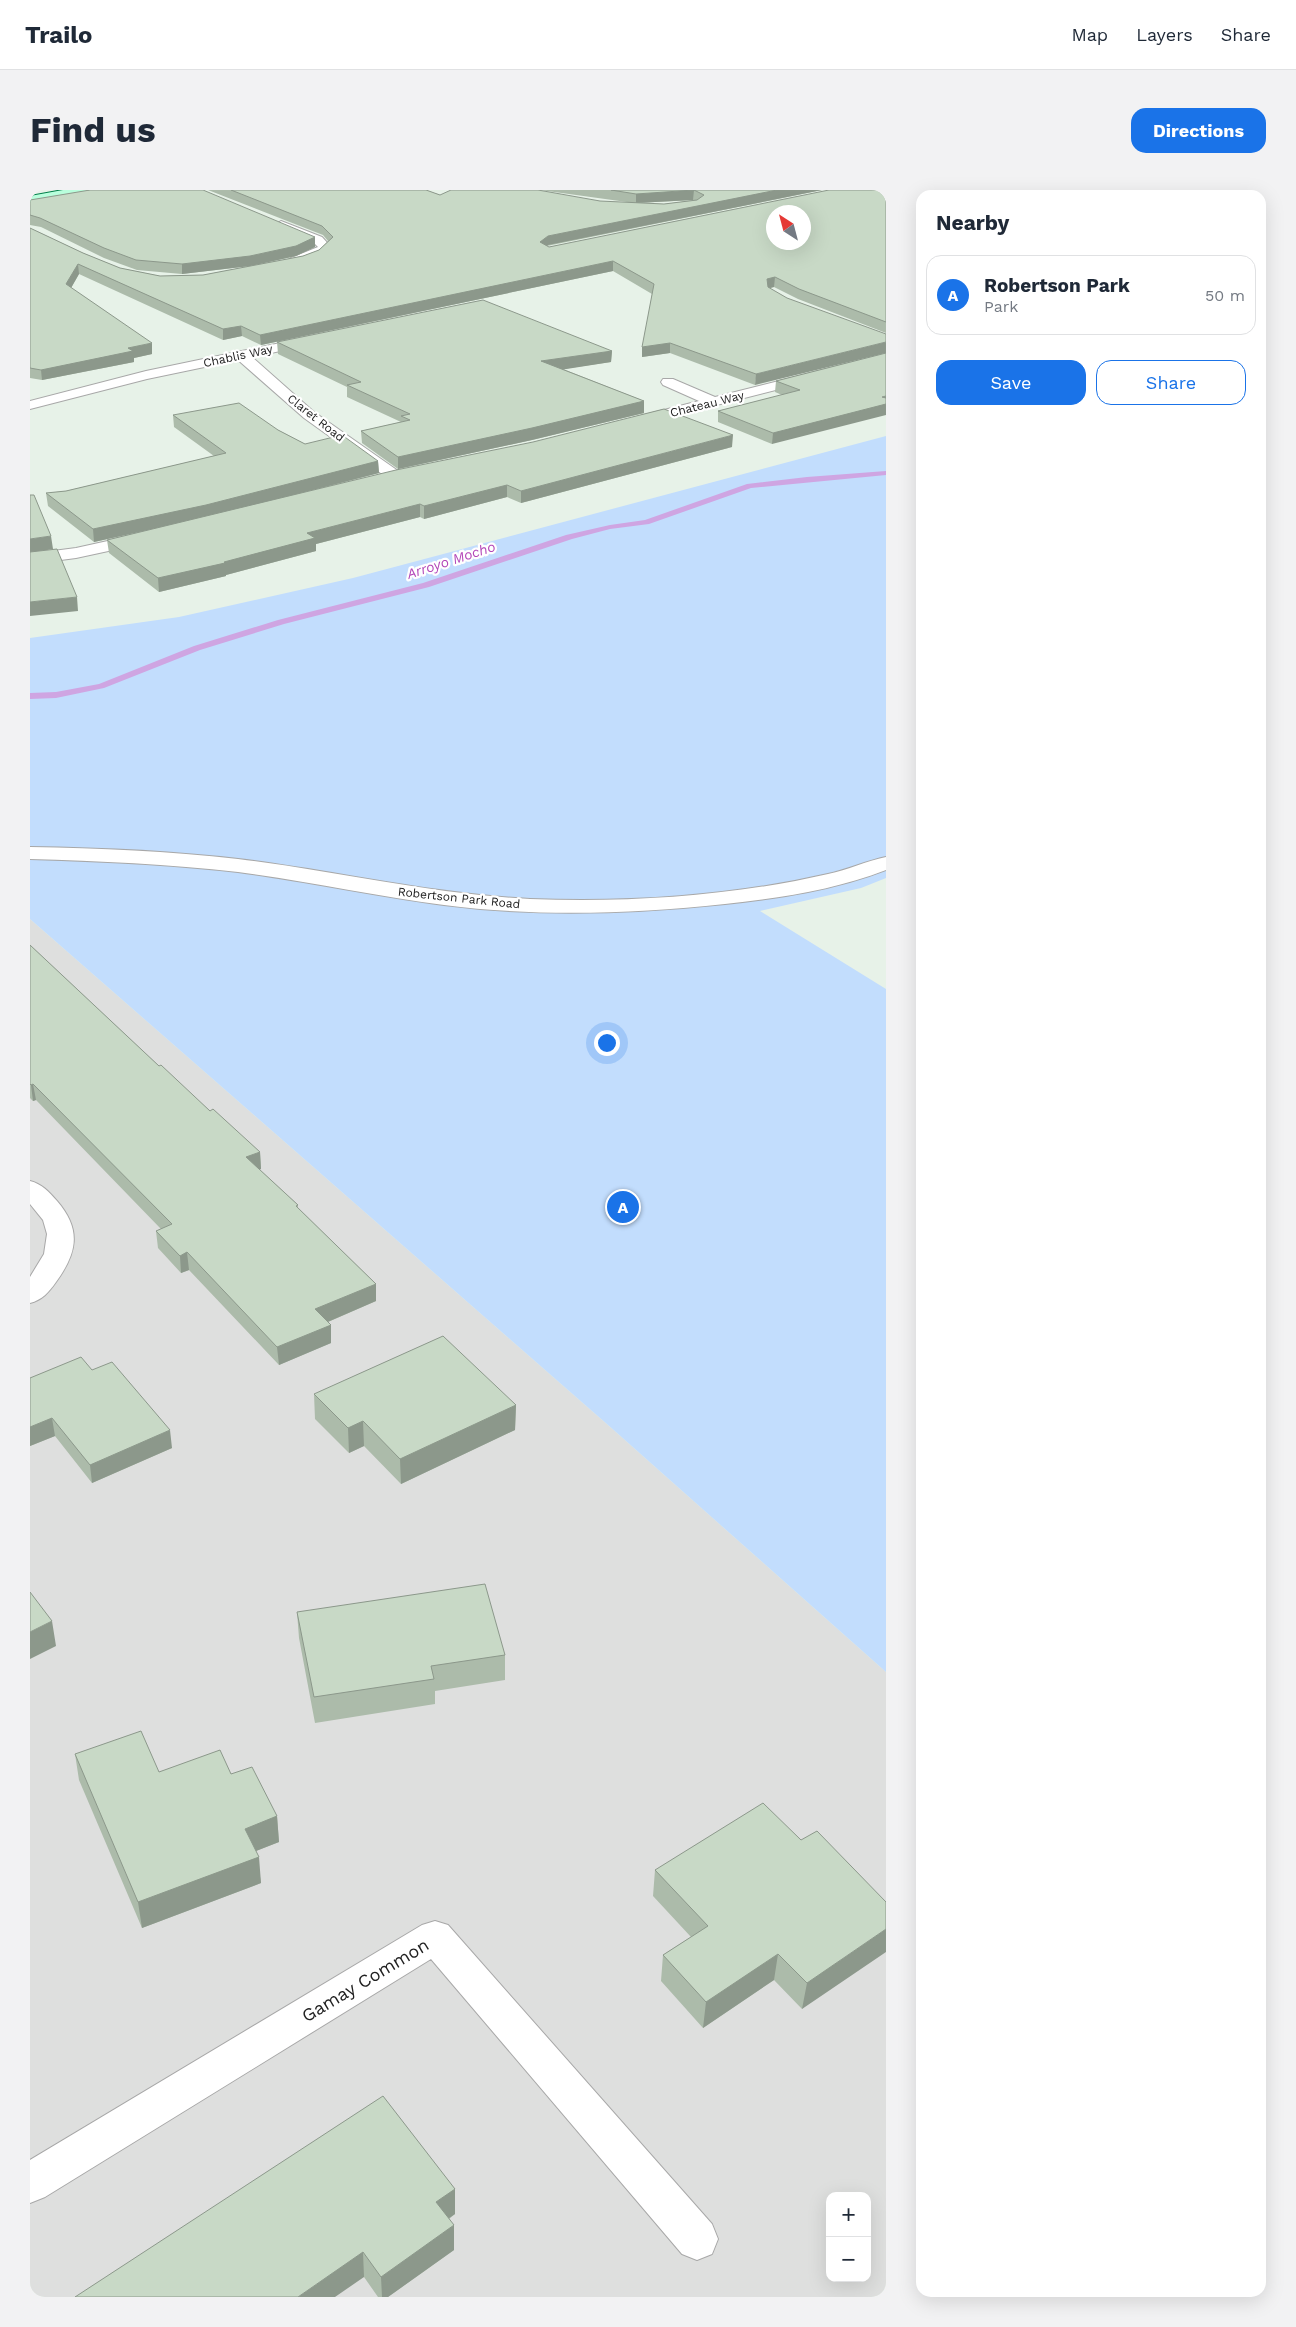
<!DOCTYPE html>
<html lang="en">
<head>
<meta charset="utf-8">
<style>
	body { margin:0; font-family:"Work Sans",sans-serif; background:#f2f2f3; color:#1f2937 }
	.controls { position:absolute; right:15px; bottom:15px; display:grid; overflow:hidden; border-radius:10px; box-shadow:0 5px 20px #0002 }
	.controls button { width:45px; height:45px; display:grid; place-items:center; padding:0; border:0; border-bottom:1px solid #e0e1e3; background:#fff; color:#1f2937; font:25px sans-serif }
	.compass { position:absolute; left:736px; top:15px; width:45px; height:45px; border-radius:50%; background:#fff; box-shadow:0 5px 20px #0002; rotate:324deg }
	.you { position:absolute; left:576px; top:852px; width:18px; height:18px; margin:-12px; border:4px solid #fff; border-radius:50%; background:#1a73e8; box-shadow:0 0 0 8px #1a73e833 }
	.badge { display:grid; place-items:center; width:32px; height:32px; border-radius:50%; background:#1a73e8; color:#fff; font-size:16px; font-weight:700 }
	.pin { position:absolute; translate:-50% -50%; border:2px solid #fff; box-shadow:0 1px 5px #0006 }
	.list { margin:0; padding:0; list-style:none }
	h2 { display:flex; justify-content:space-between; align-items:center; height:65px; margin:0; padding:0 20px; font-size:21px }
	h2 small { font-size:16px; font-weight:400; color:#747a83 }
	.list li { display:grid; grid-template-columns:32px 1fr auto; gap:15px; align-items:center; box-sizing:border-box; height:80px; margin:0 10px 10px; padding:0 10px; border:1px solid #e0e1e3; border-radius:15px }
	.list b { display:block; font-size:19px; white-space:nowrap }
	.list p { margin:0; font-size:16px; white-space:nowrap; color:#747a83 }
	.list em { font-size:16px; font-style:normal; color:#747a83 }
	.actions { display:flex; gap:10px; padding:15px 20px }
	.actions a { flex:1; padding:11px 0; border:1px solid #1a73e8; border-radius:15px; text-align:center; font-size:18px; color:#1a73e8 }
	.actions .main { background:#1a73e8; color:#fff }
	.map { position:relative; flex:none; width:856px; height:2107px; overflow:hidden; border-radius:15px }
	header { display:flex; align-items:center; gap:30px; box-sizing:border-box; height:70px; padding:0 25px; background:#fff; border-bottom:1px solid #e0e1e3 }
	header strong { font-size:24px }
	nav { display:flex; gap:28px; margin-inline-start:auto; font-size:18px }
	.intro { display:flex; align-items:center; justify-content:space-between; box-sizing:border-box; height:120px; padding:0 30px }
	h1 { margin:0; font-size:35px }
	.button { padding:12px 22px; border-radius:15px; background:#1a73e8; color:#fff; font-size:18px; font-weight:700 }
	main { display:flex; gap:30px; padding:0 30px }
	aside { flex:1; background:#fff; border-radius:15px; box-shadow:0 5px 20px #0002 }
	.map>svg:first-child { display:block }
	.residential { fill:#dedfde; fill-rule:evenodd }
	.park { fill:#c2ddfd }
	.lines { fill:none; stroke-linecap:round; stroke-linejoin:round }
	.stream { fill:#cfa5e2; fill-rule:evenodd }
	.street-casing { stroke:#a8a8a8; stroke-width:2 }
	.secondary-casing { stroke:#007f49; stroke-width:2 }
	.street { fill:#fff; fill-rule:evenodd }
	.secondary { fill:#b9fedc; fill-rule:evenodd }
	.wall { fill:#acbbaa; fill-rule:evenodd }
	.shaded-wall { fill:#8c988b }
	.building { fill:#c8d9c6; stroke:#8c988b; fill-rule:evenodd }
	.labels { text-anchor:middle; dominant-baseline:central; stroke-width:4.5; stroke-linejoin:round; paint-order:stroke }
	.far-street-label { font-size:12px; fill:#212121; stroke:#fff }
	.far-water-label { font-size:14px; font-style:italic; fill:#b346b8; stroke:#fff }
	.near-street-label { font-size:18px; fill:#212121; stroke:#fff }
</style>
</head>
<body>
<header>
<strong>Trailo</strong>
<nav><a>Map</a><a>Layers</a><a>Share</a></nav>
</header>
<div class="intro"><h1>Find us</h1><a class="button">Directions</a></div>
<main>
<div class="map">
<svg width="856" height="2107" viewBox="0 0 856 2107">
	<rect width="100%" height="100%" fill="#e7f2e8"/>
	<!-- residential -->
	<path class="residential" d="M 0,729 L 578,1235 L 856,1482 L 856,2107 L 0,2107 ZM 800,2006 L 837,2006 L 837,2088 L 800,2088 Z"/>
	<!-- park -->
	<path class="park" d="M 856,246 L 856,688 L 831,698 L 730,721 L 856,799 L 856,1482 L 578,1235 L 0,729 L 0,448 L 149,427 L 323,388 Z"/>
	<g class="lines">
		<!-- stream -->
		<path class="stream" d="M 856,281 L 856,285 L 721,298 L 619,334 L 580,339 L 542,349 L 399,397 L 254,434 L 170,460 L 74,498 L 26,508 L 0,509 L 0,503 L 26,502 L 69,494 L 164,456 L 248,430 L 393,393 L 536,345 L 580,335 L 615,330 L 717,294 L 777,287 Z"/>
		<!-- street casing -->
		<g class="street-casing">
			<path id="street" d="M 251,31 L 292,47 L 301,57 C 294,67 273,77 261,74 L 259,71 L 261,68 L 288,57 L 284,53 L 247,38 L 245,35 Z
				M 284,146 L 289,147 L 291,150 L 289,153 L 222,167 L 284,222 L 371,283 L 373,286 L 371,289 L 359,289 L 274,228 L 208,170 L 117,189 L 0,219 L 0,211 L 116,181 Z
				M 856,164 L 856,172 L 608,235 L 601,231 L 603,228 L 669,211 L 633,195 L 631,192 L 633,189 L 643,189 L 685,207 Z
				M 114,343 L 120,344 L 122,348 L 120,352 L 46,368 L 0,374 L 0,364 L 46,358 Z
				M 0,657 C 69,658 139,661 208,669 C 306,681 401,704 500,709 C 597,713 703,706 798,684 C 818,680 836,671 856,667 L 856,680 C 805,700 749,708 695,714 C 601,724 507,727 414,715 C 345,706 277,691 208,682 C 139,674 69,671 0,669 Z
				M 0,991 C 12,994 19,1002 27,1011 C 52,1040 47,1063 26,1092 C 19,1102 12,1110 0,1113 L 0,1087 L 14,1064 L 17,1044 L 13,1030 L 0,1014 Z
				M 405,1731 L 418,1735 L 682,2034 L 688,2049 L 682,2064 L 667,2070 L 652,2064 L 401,1769 L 15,2007 L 0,2013 L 0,1970 L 392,1735 Z"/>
		</g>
		<!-- secondary casing -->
		<g class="secondary-casing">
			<path id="secondary" d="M 33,0 L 59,0 L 53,3 L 0,12 L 0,6 Z"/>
		</g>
		<!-- street -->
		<use href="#street" class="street"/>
		<!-- secondary -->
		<use href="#secondary" class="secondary"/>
	</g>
	<!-- wall -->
	<path class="wall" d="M 178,0 L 396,0 L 410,5 L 604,13 L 510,0 L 792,0 L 517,56 L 519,57 L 856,0 L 856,143 L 768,109 L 744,97 L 740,98 L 725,195 L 640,163 L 612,167 L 622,104 L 583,81 L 231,155 L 212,146 L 193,150 L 49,84 L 41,98 L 122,164 L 104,168 L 104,172 L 12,190 L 0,188 L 0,38 L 53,63 L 90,78 L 130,86 L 173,85 L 273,66 L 289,60 L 298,51 L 293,45 ZM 663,10 L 665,10 L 634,14 L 607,13 Z
		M 0,10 L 285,57 L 266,66 L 220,76 L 152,84 L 107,80 L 74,68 L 11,37 L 0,35 Z
		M 247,152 L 582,161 L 581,172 L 533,179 L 614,211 L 614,223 L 502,250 L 368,279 L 332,253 L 331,241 L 371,232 L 317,207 L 317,197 L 248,164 Z
		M 856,163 L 742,254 L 688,232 L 688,221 L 752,205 L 745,202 L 746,191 Z
		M 143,225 L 248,240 L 275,254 L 348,271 L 349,283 L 273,303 L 702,257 L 491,313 L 477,307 L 394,329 L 390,327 L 286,354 L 286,361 L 196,385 L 196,386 L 129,402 L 79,363 L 77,350 L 113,341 L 64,352 L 18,316 L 16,303 L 36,301 L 184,266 L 144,237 Z
		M 0,755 L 129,876 L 180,921 L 230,962 L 231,979 L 229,979 L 268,1015 L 268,1018 L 346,1094 L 346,1111 L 298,1132 L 301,1135 L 301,1153 L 249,1175 L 159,1080 L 151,1083 L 128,1058 L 126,1041 L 131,1039 L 6,910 L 3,911 L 0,908 Z
		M 62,1180 L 142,1258 L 62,1293 L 25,1246 L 0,1256 L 0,1188 Z
		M 284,1204 L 486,1215 L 485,1240 L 371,1294 L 334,1256 L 319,1263 L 285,1229 Z
		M 267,1422 L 475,1465 L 475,1490 L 405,1501 L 405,1514 L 285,1533 L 269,1448 Z
		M 45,1564 L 129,1582 L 201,1584 L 247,1626 L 249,1652 L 226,1661 L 231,1693 L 112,1738 L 49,1590 Z
		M 771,1650 L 856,1712 L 772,1819 L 744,1790 L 673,1838 L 631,1791 L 633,1765 L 661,1747 L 623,1706 L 625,1680 Z
		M 425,1999 L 425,2024 L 419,2029 L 424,2060 L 358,2107 L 348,2107 L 334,2087 L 45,2107 Z"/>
	<!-- shaded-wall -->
	<path class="shaded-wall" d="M 664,0 L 663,10 L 606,13 L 606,4 Z
		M 747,0 L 792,0 L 518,55 L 510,62 L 510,52 L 518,46 Z
		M 285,47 L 285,57 L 266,66 L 220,76 L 152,84 L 152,74 Z
		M 583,71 L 583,81 L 231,155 L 230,145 Z
		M 48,74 L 49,84 L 37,105 L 36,94 Z
		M 745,87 L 744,97 L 736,99 L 737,89 Z
		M 211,136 L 212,146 L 193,150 L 193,139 Z
		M 856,152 L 856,163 L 725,195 L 726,184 Z
		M 122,153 L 122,164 L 104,168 L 104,172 L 12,190 L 11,180 L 98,158 Z
		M 640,153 L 640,163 L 612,167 L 612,157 Z
		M 582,161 L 581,172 L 511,183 L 511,171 Z
		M 856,206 L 856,225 L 742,254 L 743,243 Z
		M 614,211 L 614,223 L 502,250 L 368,279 L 368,267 Z
		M 703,245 L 702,257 L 491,313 L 491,301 Z
		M 348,271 L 349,283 L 177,327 L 64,352 L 63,339 Z
		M 477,295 L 477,307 L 394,329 L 394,316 Z
		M 390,314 L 390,327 L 286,354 L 286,361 L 196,385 L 196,386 L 129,402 L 128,388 L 194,372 L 277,343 Z
		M 21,346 L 23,359 L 0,363 L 0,349 Z
		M 47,407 L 48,421 L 0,426 L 0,412 Z
		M 3,894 L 6,910 L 3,911 L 1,895 Z
		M 230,962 L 231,979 L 217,984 L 216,967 Z
		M 157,1062 L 159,1080 L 151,1083 L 150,1066 Z
		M 346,1094 L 346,1111 L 286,1137 L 285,1119 Z
		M 301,1135 L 301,1153 L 249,1175 L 247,1157 Z
		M 486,1215 L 485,1240 L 371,1294 L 370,1269 Z
		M 22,1228 L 25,1246 L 0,1256 L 0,1237 Z
		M 333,1231 L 334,1256 L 319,1263 L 318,1238 Z
		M 140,1240 L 142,1258 L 62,1293 L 60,1275 Z
		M 22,1431 L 26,1456 L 0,1469 L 0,1442 Z
		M 247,1626 L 249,1652 L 218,1664 L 215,1639 Z
		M 229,1667 L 231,1693 L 112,1738 L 108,1712 Z
		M 856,1739 L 856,1762 L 772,1819 L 777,1793 Z
		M 748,1764 L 744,1790 L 673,1838 L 676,1812 Z
		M 425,1999 L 425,2024 L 406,2037 L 406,2012 Z
		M 424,2035 L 424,2060 L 358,2107 L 352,2107 L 351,2087 Z
		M 333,2062 L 334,2087 L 305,2107 L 268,2107 Z"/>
	<!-- building -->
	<path class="building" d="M 60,0 L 173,0 L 285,47 L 266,56 L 220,66 L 152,74 L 106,70 L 74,58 L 10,28 L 0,25 L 0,10 Z
		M 201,0 L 396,0 L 410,5 L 421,0 L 508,0 L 570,11 L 634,14 L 667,10 L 674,5 L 664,0 L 606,4 L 581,0 L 747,0 L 518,46 L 510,52 L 519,57 L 799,0 L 856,0 L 856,132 L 769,99 L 745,87 L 737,89 L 738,97 L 757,108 L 856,144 L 856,152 L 726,184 L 640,153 L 612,157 L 624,94 L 583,71 L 230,145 L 211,136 L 193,139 L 48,74 L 36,94 L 122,153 L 98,158 L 103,161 L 11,180 L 0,178 L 0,38 L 53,63 L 90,78 L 130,86 L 173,85 L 273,66 L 289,60 L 303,47 L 292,36 ZM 744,22 L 774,22 L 774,52 L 744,52 Z
		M 453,110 L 582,161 L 511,171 L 614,211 L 502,238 L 368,267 L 331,241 L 380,230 L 371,226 L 380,224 L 317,195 L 331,192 L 247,152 Z
		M 856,163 L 856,206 L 852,207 L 856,208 L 856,214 L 743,243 L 688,221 L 770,200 L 746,191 Z
		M 209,213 L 248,240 L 275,254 L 312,245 L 348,271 L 176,315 L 63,339 L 16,303 L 36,301 L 196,263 L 143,225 Z
		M 634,219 L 703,245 L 491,301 L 477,295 L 394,316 L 390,314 L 277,343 L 285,348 L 194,372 L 195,373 L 128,388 L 77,350 L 366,280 L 503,252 Z
		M 0,305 L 4,305 L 21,346 L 0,349 Z
		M 27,359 L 47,407 L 0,412 L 0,362 Z
		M 0,755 L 129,876 L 131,875 L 180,921 L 183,919 L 230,962 L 216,967 L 268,1015 L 266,1016 L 346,1094 L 285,1119 L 301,1135 L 247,1157 L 157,1062 L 150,1066 L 126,1041 L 142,1034 L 3,894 L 1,895 L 0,894 Z
		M 413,1146 L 486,1215 L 370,1269 L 333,1231 L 318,1238 L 284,1204 Z
		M 51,1167 L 62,1180 L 82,1172 L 140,1240 L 60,1275 L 22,1228 L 0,1237 L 0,1188 Z
		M 455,1394 L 475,1465 L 401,1476 L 404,1489 L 284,1507 L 267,1422 Z
		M 0,1402 L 22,1431 L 0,1442 Z
		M 111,1541 L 129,1582 L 190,1560 L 201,1584 L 222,1577 L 247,1626 L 215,1639 L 229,1667 L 108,1712 L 45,1564 Z
		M 733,1613 L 771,1650 L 787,1641 L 856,1712 L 856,1739 L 777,1793 L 748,1764 L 676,1812 L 633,1765 L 678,1736 L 625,1680 Z
		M 353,1906 L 425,1999 L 406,2012 L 424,2035 L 351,2087 L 333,2062 L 268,2107 L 45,2107 Z"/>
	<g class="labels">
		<!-- far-street labels -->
		<g class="far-street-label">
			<text transform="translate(208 166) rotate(-12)">Chablis Way</text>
			<text transform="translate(677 214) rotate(-14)">Chateau Way</text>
			<text transform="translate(286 228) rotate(38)">Claret Road</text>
			<text transform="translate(429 708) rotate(6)">Robertson Park Road</text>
		</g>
		<!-- far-water labels -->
		<g class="far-water-label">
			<text transform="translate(421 370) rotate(-18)">Arroyo Mocho</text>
		</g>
		<!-- near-street labels -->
		<g class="near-street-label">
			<text transform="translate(335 1790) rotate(-31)">Gamay Common</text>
		</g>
	</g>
</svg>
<div class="controls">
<button>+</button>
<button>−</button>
</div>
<svg class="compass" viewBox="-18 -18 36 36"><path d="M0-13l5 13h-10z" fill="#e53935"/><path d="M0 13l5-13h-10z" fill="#747a83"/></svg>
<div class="you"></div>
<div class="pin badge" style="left:593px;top:1017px">A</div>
</div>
<aside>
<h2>Nearby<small></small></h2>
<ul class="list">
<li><span class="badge">A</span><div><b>Robertson Park</b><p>Park</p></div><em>50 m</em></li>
</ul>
<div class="actions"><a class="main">Save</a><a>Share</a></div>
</aside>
</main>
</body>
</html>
